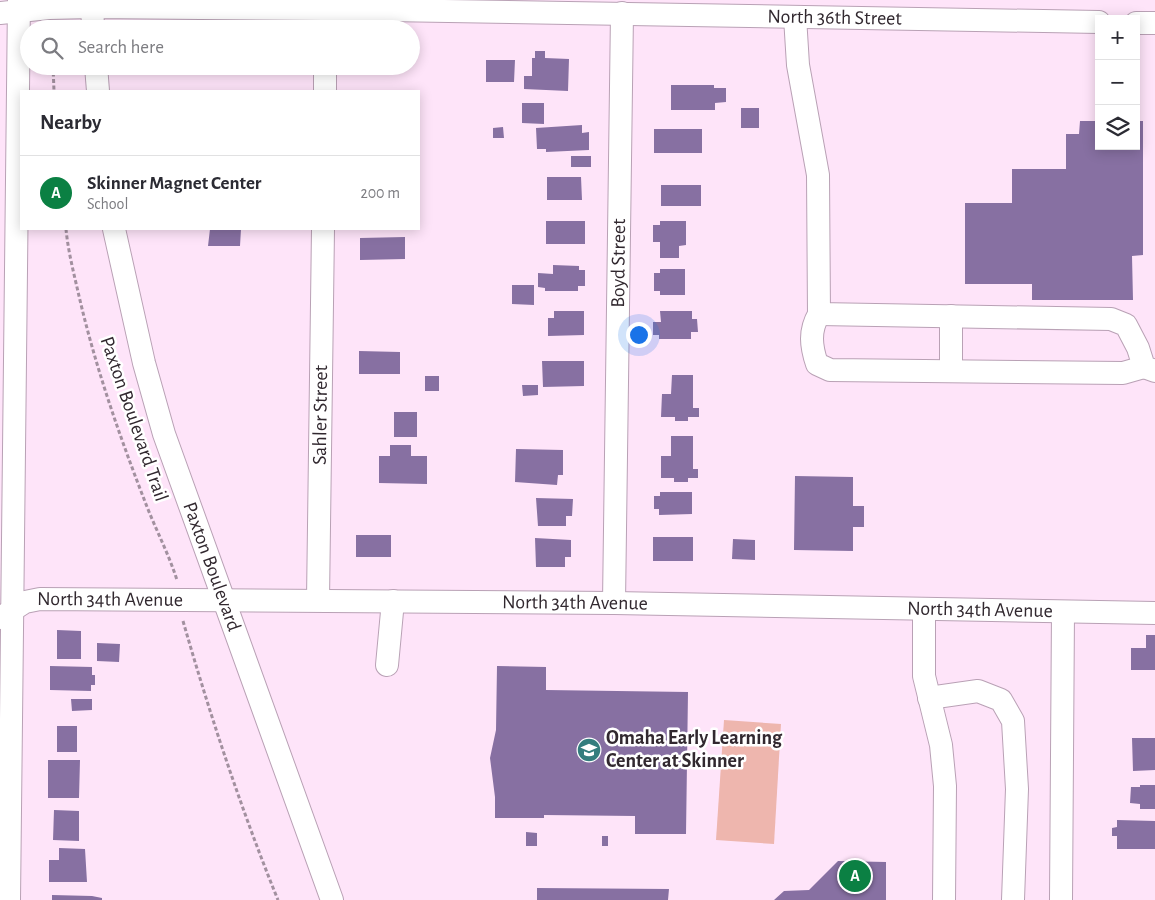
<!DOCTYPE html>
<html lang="en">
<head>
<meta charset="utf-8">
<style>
	body { margin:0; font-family:"Alegreya Sans",sans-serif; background:#f7f7f7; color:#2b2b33 }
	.controls { position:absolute; right:15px; top:15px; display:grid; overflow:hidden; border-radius:0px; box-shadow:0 2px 12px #0003 }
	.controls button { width:45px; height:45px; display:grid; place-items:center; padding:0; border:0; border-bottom:1px solid #e1e1e2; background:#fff; color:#2b2b33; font:25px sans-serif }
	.you { position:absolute; left:638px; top:334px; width:18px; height:18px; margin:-12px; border:4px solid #fff; border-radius:50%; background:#1a73e8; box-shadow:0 0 0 8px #1a73e833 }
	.badge { display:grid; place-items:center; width:32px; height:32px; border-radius:50%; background:#0b8043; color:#fff; font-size:16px; font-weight:700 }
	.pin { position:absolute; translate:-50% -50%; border:2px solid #fff; box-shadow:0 1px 5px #0006 }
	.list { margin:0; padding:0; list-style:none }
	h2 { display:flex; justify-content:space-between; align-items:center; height:65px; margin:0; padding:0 20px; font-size:21px }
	h2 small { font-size:16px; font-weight:400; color:#7c7c81 }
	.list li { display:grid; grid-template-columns:32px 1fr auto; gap:15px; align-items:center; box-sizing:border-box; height:75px; padding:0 20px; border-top:1px solid #e1e1e2 }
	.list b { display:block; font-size:19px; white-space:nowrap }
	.list p { margin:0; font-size:16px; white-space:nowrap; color:#7c7c81 }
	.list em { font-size:16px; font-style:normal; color:#7c7c81 }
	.icon { flex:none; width:28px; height:28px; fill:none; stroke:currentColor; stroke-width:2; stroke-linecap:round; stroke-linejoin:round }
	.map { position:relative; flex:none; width:1155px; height:900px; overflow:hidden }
	.search { position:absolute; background:#fff; box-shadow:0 2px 12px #0003; left:20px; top:20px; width:400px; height:55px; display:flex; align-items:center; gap:12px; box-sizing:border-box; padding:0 18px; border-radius:28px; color:#7c7c81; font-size:19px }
	.panel { position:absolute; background:#fff; box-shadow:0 2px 12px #0003; left:20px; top:90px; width:400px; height:140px; border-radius:0px }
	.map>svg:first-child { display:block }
	.green { fill:#eeb6ae }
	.building { fill:#8770a2 }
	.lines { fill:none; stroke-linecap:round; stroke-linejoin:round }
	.minor-casing { stroke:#b9a1b5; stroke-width:24 }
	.path { stroke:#a2909f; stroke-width:3; stroke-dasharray:4 2.5; stroke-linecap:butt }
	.minor { stroke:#fff; stroke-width:22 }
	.labels { text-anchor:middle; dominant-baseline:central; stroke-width:5; stroke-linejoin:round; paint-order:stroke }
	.street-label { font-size:20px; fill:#31282f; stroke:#fff }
	.poi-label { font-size:20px; font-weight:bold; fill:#31282f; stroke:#fff; text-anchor:start }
</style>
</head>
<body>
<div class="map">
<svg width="1155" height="900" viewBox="0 0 1155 900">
	<rect width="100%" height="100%" fill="#fee4f9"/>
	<!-- green -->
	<path class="green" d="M 724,720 L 781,724 L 774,844 L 716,840 Z"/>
	<!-- building -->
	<path class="building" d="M 411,37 L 415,37 L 415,59 L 411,59 Z
		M 535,51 L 545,51 L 545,58 L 569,59 L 568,91 L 524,89 L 524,76 L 532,76 L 532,58 L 535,58 Z
		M 486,60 L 515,60 L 514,82 L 486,82 Z
		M 269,66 L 281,66 L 281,73 L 269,73 Z
		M 671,85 L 714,85 L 714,88 L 726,88 L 726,102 L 715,103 L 715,110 L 671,110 Z
		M 522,103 L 544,103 L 544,124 L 522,123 Z
		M 741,108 L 759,108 L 759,128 L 741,128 Z
		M 1080,121 L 1099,121 L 1099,146 L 1136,146 L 1136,121 L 1143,121 L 1143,255 L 1132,256 L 1133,300 L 1032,300 L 1032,284 L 965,284 L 965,203 L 1012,203 L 1012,169 L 1066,169 L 1066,134 L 1079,134 Z
		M 582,125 L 582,133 L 589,132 L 589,150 L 546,152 L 546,149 L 537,149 L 536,128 Z
		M 503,127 L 504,138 L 493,138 L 493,128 Z
		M 654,129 L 702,129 L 702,153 L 654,153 Z
		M 571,156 L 591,156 L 591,167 L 571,167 Z
		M 547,177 L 581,177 L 582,200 L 547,200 Z
		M 661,185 L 701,185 L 701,206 L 661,206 Z
		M 546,221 L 585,221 L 585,244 L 546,244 Z
		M 660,221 L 686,221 L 686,245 L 679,246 L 679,258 L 660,258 L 660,242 L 653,242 L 653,225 L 660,225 Z
		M 210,229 L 241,229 L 240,246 L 208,246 Z
		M 405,237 L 405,259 L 360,260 L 360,238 Z
		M 553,265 L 579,266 L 579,270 L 585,270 L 585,286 L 578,286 L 578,291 L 545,291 L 545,288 L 538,287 L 538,273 L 553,274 Z
		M 660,269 L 685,269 L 685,295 L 660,295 L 660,291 L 654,291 L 654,273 L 660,273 Z
		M 512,285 L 534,285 L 534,305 L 512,304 Z
		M 554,311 L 584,311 L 584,335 L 548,336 L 548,318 L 554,318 Z
		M 660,311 L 692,311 L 692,319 L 697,319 L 698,332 L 691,332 L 691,339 L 659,339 L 659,335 L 653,335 L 653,322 L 661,322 Z
		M 359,351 L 400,352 L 400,374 L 359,374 Z
		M 542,361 L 584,361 L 584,386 L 543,387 Z
		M 672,375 L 693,375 L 693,408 L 699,408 L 699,417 L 688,417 L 688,421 L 675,421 L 675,417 L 661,417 L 662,394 L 671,394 Z
		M 425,376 L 439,376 L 439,391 L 425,391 Z
		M 522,385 L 538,385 L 538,395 L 523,396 Z
		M 394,412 L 417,412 L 417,437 L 394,437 Z
		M 671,436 L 693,436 L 693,469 L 698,469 L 698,478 L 688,478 L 688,482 L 674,482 L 674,478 L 661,478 L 661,456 L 671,456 Z
		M 390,445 L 411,445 L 411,456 L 427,456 L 427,484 L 379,483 L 379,456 L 390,456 Z
		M 516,449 L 563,450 L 563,475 L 558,475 L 557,485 L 515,482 Z
		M 795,476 L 853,477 L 853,506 L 864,506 L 864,527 L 853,527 L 853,551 L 794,550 Z
		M 660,492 L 692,492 L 692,514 L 659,515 L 659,509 L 654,509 L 654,496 L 660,496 Z
		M 536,498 L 573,499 L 572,516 L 566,516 L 566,526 L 538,526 Z
		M 356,535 L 391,535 L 391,557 L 356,557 Z
		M 653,537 L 693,537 L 693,561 L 653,561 Z
		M 535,538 L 571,540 L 571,557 L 565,557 L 565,567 L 536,567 Z
		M 733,539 L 755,540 L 755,560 L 732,559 Z
		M 57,630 L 81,631 L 81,659 L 57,659 Z
		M 1146,635 L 1155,635 L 1155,670 L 1131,670 L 1131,648 L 1146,648 Z
		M 97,643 L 120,644 L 119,662 L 97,661 Z
		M 50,666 L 92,667 L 92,675 L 95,675 L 95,685 L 91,685 L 91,691 L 50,690 Z
		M 497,666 L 546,667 L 546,690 L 688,692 L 686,834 L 635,834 L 635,816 L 544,815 L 544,818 L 495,818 L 495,797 L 490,758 L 496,730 Z
		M 71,699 L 92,699 L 92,710 L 72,711 Z
		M 57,726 L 77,726 L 77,752 L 57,752 Z
		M 1132,738 L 1155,738 L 1155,770 L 1133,771 Z
		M 48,760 L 80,760 L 79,798 L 48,798 Z
		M 1140,785 L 1155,785 L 1155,809 L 1140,809 L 1140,804 L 1130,803 L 1131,787 L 1140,787 Z
		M 54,810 L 79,811 L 79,841 L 53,840 Z
		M 1117,820 L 1155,821 L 1155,849 L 1117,849 L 1117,836 L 1112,836 L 1112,828 L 1117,827 Z
		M 526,832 L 537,833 L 537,846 L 526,846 Z
		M 602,836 L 608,836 L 608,846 L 602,846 Z
		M 59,848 L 85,849 L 87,882 L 49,882 L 49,860 L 59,860 Z
		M 838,861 L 886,862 L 886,900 L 774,900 L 784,891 L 809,890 Z
		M 537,888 L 669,889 L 668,900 L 537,900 Z
		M 52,895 L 92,896 L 102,898 L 102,900 L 52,900 Z"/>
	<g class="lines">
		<!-- minor casing -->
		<g class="minor-casing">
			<g id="minor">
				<path d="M 92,0 L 93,29"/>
				<path id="s1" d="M 0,13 L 49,8 L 92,7 L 325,9 L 1099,22"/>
				<path d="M 795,17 L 798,65 L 818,175 L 819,314 L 1111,319 L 1126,325 L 1138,348 L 1144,367 L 1155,371"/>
				<path d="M 1136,23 L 1155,23"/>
				<path d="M 96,66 L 98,91"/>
				<path d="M 325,91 L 325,66"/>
				<path id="s2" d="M 114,229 L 144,363 L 164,434 L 332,900"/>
				<path d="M 819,314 C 809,331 811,346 817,364 L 830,370 L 1123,373 L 1144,367"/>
				<path d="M 951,371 L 951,316"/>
				<path id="s3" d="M 318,600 L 323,229"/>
				<path id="s4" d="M 614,603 L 622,13"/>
				<path d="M 924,609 L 924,676 L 941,745 L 945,786 L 944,900"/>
				<path id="s5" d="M 0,618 L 25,602 L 40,599 L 614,603 L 1155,613"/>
				<path d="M 387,665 L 393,601"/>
				<path d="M 929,698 L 978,691 L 1001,700 L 1013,721 L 1017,789 L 1013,900"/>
				<path d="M 9,900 L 19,0"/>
				<path d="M 1061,900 L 1063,612"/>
			</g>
		</g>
		<!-- path -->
		<path class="path" d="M 53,66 L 54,91
			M 66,229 C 68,251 74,274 79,296 C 95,365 118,432 144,499 C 154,526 168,552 177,580
			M 183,621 C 210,715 241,809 278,900"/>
		<!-- minor -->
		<use href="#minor" class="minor"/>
	</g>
	<!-- icons -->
	<defs>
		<g id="school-disc" transform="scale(1.25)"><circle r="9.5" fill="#347d7e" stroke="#fff"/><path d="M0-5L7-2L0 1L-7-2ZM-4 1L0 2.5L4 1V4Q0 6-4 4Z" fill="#fff"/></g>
	</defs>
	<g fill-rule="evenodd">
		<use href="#school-disc" x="589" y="750"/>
	</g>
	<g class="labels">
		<!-- street labels -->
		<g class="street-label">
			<text stroke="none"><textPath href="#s1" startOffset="835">North 36th Street</textPath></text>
			<text stroke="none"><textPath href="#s4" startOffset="340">Boyd Street</textPath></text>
			<text stroke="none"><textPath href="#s3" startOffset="185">Sahler Street</textPath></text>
			<text transform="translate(134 419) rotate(71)">Paxton Boulevard Trail</text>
			<text stroke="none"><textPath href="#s2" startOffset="352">Paxton Boulevard</textPath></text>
			<text stroke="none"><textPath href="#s5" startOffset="115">North 34th Avenue</textPath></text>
			<text stroke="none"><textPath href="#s5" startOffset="580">North 34th Avenue</textPath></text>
			<text stroke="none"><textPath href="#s5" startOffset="985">North 34th Avenue</textPath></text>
		</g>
		<!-- poi labels -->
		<g class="poi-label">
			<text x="606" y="738">Omaha Early Learning<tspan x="606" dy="23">Center at Skinner</tspan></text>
		</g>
	</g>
</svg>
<div class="controls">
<button>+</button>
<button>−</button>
<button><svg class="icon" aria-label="layers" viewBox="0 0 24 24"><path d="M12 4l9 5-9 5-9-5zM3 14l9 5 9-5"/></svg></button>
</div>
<div class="you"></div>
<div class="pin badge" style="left:855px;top:876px">A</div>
<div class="search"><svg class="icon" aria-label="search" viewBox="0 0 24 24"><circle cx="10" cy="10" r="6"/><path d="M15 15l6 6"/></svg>Search here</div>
<section class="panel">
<h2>Nearby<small></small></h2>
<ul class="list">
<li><span class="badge">A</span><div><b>Skinner Magnet Center</b><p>School</p></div><em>200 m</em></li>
</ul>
</section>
</div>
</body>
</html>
